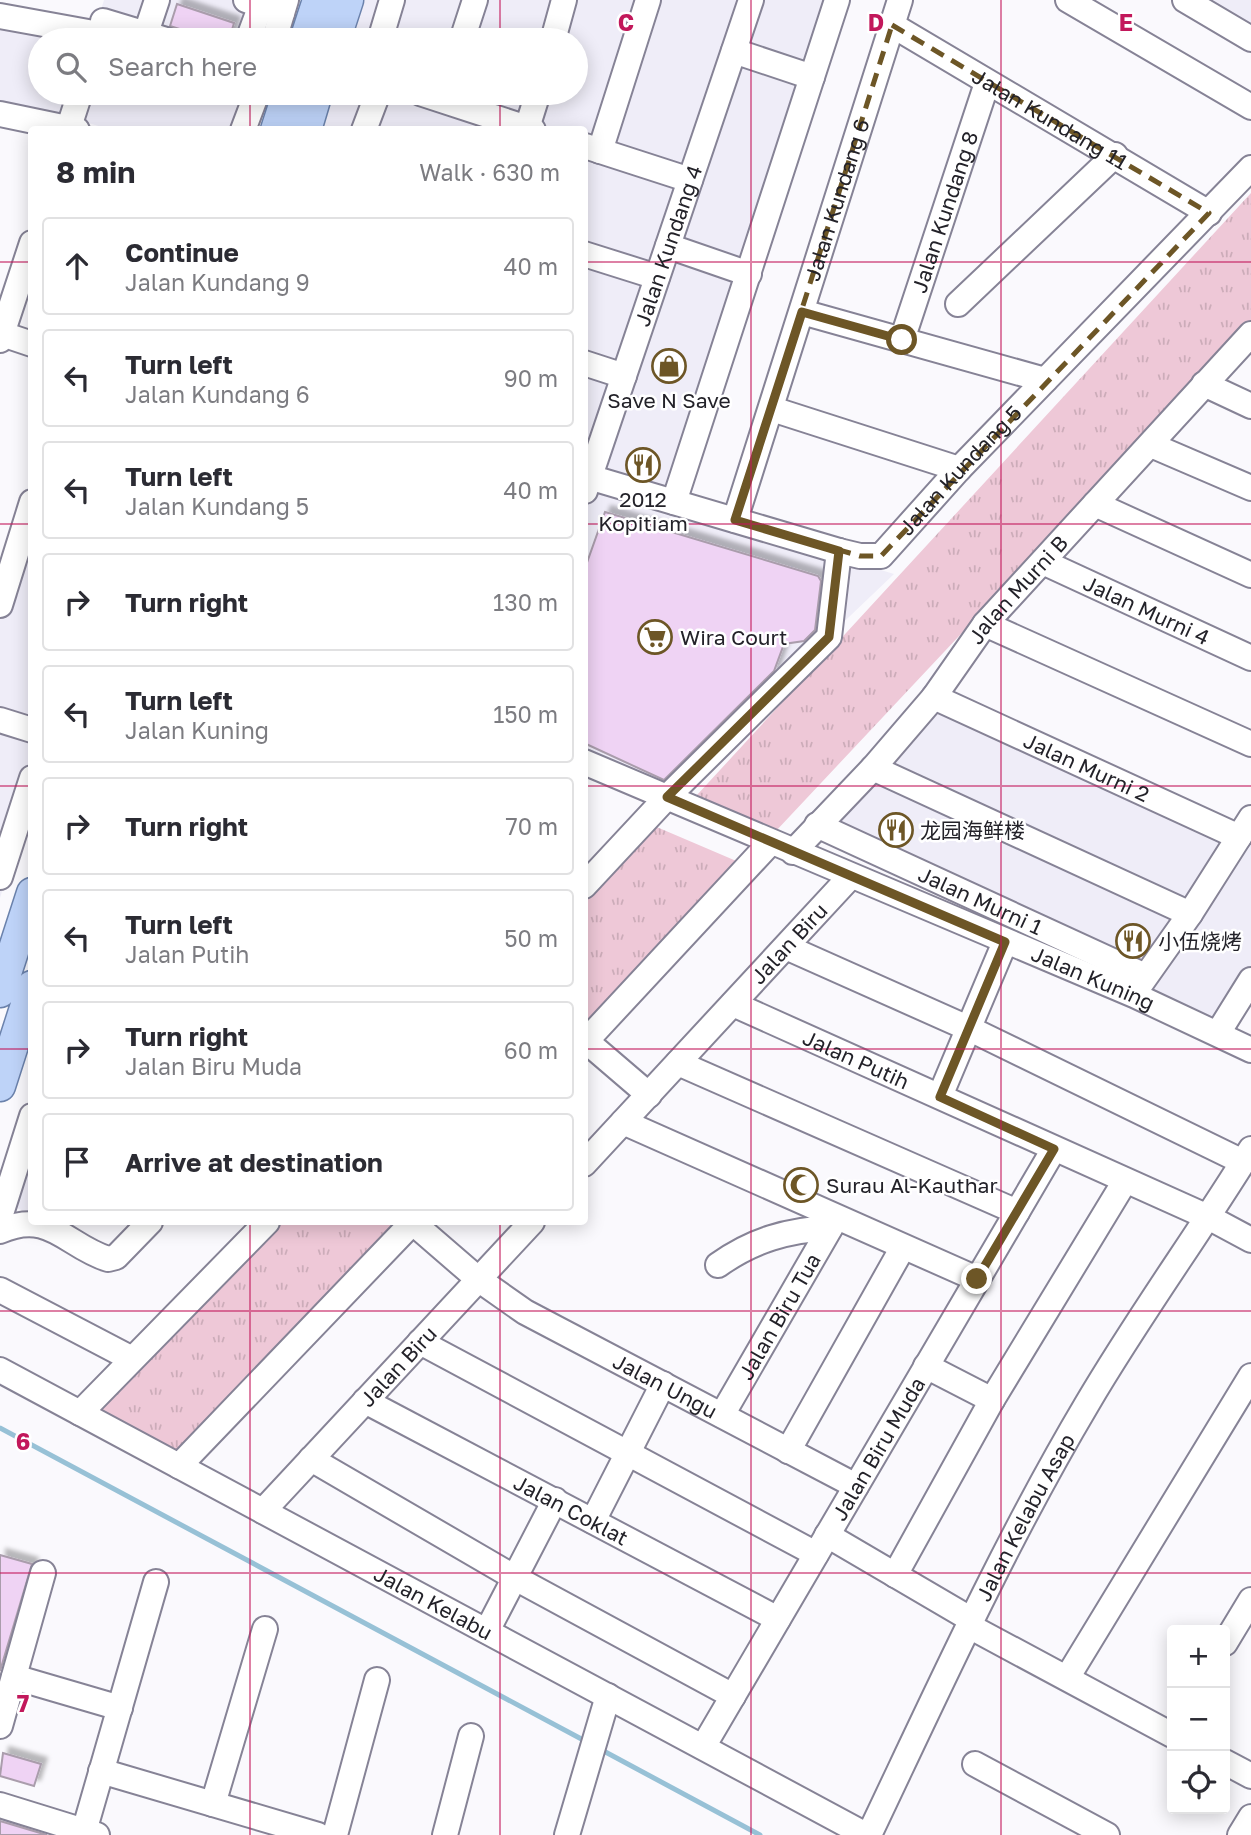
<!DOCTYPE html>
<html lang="en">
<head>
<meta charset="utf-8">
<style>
	body { margin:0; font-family:"Golos Text","Noto Sans SC",sans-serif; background:#f2f2f3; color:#2b2b33 }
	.controls { position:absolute; right:21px; bottom:21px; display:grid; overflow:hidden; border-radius:7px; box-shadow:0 4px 18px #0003 }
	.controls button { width:63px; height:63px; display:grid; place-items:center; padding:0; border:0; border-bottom:2px solid #e1e1e2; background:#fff; color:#2b2b33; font:35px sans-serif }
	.stop { position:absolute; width:21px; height:21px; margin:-16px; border:5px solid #6d5626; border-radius:50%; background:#fff }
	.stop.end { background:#6d5626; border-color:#fff; box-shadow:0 2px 7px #0008 }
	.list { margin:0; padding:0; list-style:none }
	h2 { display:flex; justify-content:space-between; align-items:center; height:91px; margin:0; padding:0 28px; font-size:30px }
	h2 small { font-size:23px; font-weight:400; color:#7c7c81 }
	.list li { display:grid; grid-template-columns:46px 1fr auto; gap:21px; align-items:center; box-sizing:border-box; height:98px; margin:0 14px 14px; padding:0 14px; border:2px solid #e1e1e2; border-radius:7px }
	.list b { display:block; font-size:26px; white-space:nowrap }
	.list p { margin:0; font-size:23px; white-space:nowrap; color:#7c7c81 }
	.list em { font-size:23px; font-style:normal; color:#7c7c81 }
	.icon { flex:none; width:38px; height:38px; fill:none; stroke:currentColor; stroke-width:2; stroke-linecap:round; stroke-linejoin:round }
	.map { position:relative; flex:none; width:1251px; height:1835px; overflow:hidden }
	.search { position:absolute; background:#fff; box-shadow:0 4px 18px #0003; left:28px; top:28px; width:560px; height:77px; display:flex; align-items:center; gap:18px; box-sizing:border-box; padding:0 24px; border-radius:38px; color:#7c7c81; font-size:26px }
	.panel { position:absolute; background:#fff; box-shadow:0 4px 18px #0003; left:28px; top:126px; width:560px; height:1099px; border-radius:7px }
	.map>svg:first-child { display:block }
	.built { fill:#efedf8 }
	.grass { fill:url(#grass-tufts) }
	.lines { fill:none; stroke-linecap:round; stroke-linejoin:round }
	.stream { stroke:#97c1d6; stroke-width:5 }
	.building { fill:#efd3f4; stroke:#aa9dac; stroke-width:2; filter:url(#shadow) }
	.minor-casing { stroke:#868396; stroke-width:28 }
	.major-casing { stroke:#6b82ac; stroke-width:33 }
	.minor { stroke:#fff; stroke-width:24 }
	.major { stroke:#bed3f8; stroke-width:30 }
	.route { stroke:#6d5626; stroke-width:9 }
	.marked { fill:none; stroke:#6d5626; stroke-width:5; stroke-dasharray:14 9; stroke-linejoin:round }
	.grid { fill:none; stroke:#c2185b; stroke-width:2; stroke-opacity:0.55 }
	.labels { text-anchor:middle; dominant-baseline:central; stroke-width:5; stroke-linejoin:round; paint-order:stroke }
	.street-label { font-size:21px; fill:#232229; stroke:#fff }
	.poi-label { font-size:21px; fill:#232229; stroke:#fff; text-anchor:start }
	.grid-label { font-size:23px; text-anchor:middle; font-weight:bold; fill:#c2185b; stroke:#fff; stroke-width:5; stroke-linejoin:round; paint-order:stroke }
</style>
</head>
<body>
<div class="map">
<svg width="1251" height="1835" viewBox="0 0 1251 1835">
	<defs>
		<pattern id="grass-tufts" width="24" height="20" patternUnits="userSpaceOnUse" patternTransform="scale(1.75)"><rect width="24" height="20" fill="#eec8d7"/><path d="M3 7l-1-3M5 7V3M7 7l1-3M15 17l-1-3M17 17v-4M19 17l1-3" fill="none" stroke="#ccacb9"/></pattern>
		<filter id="shadow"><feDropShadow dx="6" dy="-6" stdDeviation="2" flood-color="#0004"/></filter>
	</defs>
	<rect width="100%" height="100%" fill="#faf9fd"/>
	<!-- built -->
	<path class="built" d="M 104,0 L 293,0 L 280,40 L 40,40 L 40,93 L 263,93 L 250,130 L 109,129 L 64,116 L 0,104 L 0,12 L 95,29 Z
		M 359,0 L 841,0 L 677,508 L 894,574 L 670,788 L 585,752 L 584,130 L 316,130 L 328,93 L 576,93 L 576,40 L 345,40 Z
		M 1176,0 L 1251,0 L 1251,44 Z
		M 31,490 L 31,799 L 0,898 L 0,592 Z
		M 931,690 L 1237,827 L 1251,812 L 1251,987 L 1227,1026 L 806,827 Z
		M 31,1095 L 31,1214 L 0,1201 Z"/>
	<!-- grass -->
	<path class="grass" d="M 1251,193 L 1251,325 L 775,832 L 697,795 Z
		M 652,825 L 741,863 L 585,1029 L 585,896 Z
		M 275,1222 L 403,1222 L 175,1462 L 89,1417 Z"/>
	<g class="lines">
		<!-- stream -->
		<path class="stream" d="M 0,1428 L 587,1742
			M 598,1748 L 760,1835"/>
	</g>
	<!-- building -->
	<path class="building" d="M 177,4 L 234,23 L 229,40 L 214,40 L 170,26 Z
		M 605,512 L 818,576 L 821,581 L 815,630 L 804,641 L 784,644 L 774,671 L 664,780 L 584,743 L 584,571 Z
		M 0,1555 L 32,1564 L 0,1671 Z
		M 3,1753 L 41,1764 L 34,1786 L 0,1776 Z
		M 0,1821 L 47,1835 L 0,1835 Z"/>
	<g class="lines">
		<!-- minor casing -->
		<g class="minor-casing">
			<g id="minor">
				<path d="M 246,0 L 282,13"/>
				<path d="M 1068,0 L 1251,107"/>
				<path d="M 1185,0 L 1251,39"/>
				<path d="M 0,16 L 99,34"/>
				<path d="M 103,21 L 166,40"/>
				<path id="s1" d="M 892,25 L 1209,213"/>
				<path d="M 146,33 L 157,0"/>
				<path d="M 248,40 L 261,5"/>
				<path d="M 274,40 L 286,0"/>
				<path d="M 380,40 L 392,0"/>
				<path d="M 462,40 L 475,0"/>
				<path d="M 553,40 L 564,0"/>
				<path d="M 734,51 L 812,77"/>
				<path d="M 420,93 L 533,130"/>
				<path d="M 0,114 L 77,130"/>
				<path d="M 527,128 L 538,93"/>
				<path d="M 68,130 L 80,93"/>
				<path d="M 243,130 L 257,93"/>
				<path d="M 364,130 L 378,93"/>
				<path d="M 585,146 L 690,180"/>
				<path d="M 600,151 L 648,0"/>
				<path d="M 668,246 L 749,274"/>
				<path d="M 584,254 L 657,277"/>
				<path d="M 958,304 L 1115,155"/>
				<path d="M 802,312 L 1045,380"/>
				<path d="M 2,334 L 32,344"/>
				<path d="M 0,340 L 32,243"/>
				<path id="s2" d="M 902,340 L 987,83"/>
				<path d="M 584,363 L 624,376"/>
				<path d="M 1204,384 L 1251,406"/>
				<path d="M 772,409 L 959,469"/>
				<path d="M 1151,445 L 1251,488"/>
				<path id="s3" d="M 589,477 L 839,551 L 860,556 L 881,556 L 959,469 L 1251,168"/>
				<path id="s4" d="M 585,491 L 751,0"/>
				<path d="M 674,502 L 837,0"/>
				<path d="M 1095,504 L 1251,575"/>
				<path id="s5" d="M 735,520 L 900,0"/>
				<path id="s6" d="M 1043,562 L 1251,658"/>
				<path d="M 0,605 L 32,502"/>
				<path d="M 985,624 L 1251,744"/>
				<path id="s7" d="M 934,697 L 1239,837"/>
				<path d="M 0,720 L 32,730"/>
				<path id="s8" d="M 584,762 L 1134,995 L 1251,1050"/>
				<path d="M 873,768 L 1190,914"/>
				<path id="s9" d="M 817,825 L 1145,976"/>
				<path id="s10" d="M 793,852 L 873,768 L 934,697 L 985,624 L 1251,334"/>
				<path d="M 0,877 L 32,778"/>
				<path d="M 584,886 L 667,797 L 829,637 L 839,551"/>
				<path d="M 786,947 L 970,1029 L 1243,1162"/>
				<path d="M 1137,989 L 1190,914 L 1251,818"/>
				<path id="s11" d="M 733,1004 L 1210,1218 L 1251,1240"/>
				<path d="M 1218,1033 L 1251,980"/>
				<path d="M 586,1041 L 649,1095"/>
				<path d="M 584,1043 L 770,843"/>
				<path d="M 678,1063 L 1017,1212"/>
				<path d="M 940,1096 L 1005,942"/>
				<path d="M 623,1122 L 977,1279"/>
				<path id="s12" d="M 584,1164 L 850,877"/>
				<path d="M 0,1217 L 32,1116"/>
				<path id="s13" d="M 412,1222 L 478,1279 L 525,1312 L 856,1486"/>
				<path d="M 0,1231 C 50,1209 66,1246 108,1259 L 116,1257 L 150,1222"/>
				<path d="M 718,1265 C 753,1240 788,1230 830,1228"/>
				<path d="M 0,1290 L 132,1359"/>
				<path d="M 420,1342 L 816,1554"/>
				<path d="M 926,1366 L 992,1400"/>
				<path id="s14" d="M 0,1370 L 866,1835"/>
				<path id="s15" d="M 365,1401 L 778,1619"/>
				<path d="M 80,1413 L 267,1222"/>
				<path id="s16" d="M 722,1415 L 836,1218"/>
				<path d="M 788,1451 L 903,1247"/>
				<path d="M 311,1459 L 517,1579 L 733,1696"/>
				<path d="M 179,1466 L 413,1222"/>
				<path id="s17" d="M 263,1511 L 532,1222"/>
				<path d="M 593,1521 L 663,1384"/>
				<path d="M 827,1535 L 972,1620"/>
				<path d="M 895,1575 L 992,1400 L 1125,1181"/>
				<path d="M 969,1626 L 1172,1735"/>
				<path d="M 487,1631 L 555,1500"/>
				<path d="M 1225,1643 L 1251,1600"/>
				<path d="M 14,1677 L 120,1708"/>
				<path d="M 1067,1678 L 1251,1376"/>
				<path d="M 0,1726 L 43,1573"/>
				<path id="s18" d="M 703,1747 L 1054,1149"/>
				<path d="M 1225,1762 L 1251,1776"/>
				<path d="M 975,1764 L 1107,1835"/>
				<path d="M 101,1771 L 318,1835"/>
				<path d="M 213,1804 L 265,1629"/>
				<path d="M 0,1805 L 97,1835"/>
				<path d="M 83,1835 L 156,1582"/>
				<path d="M 335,1835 L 377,1680"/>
				<path d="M 445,1835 L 471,1736"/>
				<path d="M 567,1835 L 608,1696"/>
				<path id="s19" d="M 869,1835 C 938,1690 1005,1542 1087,1404 C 1138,1317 1198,1235 1251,1149"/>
				<path d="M 1240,1835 L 1251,1817"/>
			</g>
		</g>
		<!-- major casing -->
		<g class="major-casing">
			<path id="major" d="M 305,40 L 318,0
				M 335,40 L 348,0
				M 276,130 L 288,93
				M 306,130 L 317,93
				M 0,992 L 32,893
				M 0,1086 L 32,986"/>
		</g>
		<!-- minor -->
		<use href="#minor" class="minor"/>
		<!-- major -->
		<use href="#major" class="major"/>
	</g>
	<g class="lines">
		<!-- route -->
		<path class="route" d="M 902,340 L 802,312 L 735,520 L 839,551 L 829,637 L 667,797 L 1005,942 L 940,1097 L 1054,1149 L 977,1279"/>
	</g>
	<!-- marked area -->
	<path class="marked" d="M 892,25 L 1209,213 L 881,556 L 860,556 L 735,520 Z"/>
	<!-- grid -->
	<path class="grid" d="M 250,0 L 250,40M 500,0 L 500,40M 751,0 L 751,1835M 1001,0 L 1001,1835M 250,93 L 250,130M 500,93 L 500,130M 0,262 L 32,262M 584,262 L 1251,262M 0,524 L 32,524M 584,524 L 1251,524M 0,786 L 32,786M 584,786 L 1251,786M 0,1049 L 32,1049M 584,1049 L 1251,1049M 250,1222 L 250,1835M 500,1222 L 500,1835M 0,1311 L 1251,1311M 0,1573 L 1251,1573"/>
	<!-- icons -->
	<defs>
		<g id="shop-ring" transform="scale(1.75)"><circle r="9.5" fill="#fff" stroke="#6d5626" stroke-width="1.5"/><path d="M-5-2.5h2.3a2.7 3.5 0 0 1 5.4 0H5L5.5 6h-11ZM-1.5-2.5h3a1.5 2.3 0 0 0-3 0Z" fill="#6d5626"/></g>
		<g id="restaurant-ring" transform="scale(1.75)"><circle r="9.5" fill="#fff" stroke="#6d5626" stroke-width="1.5"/><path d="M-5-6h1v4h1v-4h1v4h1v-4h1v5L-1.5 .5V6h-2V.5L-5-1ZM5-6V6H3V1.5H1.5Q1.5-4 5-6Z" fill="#6d5626"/></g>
		<g id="supermarket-ring" transform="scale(1.75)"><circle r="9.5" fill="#fff" stroke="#6d5626" stroke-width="1.5"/><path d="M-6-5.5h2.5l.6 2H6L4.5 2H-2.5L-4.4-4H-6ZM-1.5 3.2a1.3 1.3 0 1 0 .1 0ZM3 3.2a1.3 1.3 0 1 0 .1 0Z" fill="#6d5626"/></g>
		<g id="mosque-ring" transform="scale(1.75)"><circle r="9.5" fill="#fff" stroke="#6d5626" stroke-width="1.5"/><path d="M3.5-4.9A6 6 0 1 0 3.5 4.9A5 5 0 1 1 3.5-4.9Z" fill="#6d5626"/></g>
	</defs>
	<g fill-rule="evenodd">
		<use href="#shop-ring" x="669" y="366"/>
		<use href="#restaurant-ring" x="643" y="465"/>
		<use href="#supermarket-ring" x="655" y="637"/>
		<use href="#restaurant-ring" x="896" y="830"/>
		<use href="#restaurant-ring" x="1133" y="941"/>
		<use href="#mosque-ring" x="801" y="1185"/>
	</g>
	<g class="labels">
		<!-- street labels -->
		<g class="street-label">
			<text stroke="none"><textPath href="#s1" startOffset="184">Jalan Kundang 11</textPath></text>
			<text stroke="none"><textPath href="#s5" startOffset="336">Jalan Kundang 6</textPath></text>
			<text stroke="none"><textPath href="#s2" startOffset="135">Jalan Kundang 8</textPath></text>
			<text stroke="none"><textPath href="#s4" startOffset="259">Jalan Kundang 4</textPath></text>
			<text stroke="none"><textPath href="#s3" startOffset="420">Jalan Kundang 5</textPath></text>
			<text stroke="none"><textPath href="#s10" startOffset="346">Jalan Murni B</textPath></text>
			<text stroke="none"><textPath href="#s6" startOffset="114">Jalan Murni 4</textPath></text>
			<text stroke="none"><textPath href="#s7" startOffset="168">Jalan Murni 2</textPath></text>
			<text stroke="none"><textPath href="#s9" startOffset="180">Jalan Murni 1</textPath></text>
			<text stroke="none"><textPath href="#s12" startOffset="301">Jalan Biru</textPath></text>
			<text stroke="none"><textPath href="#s8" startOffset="553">Jalan Kuning</textPath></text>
			<text stroke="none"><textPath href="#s11" startOffset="135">Jalan Putih</textPath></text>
			<text stroke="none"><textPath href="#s16" startOffset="114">Jalan Biru Tua</textPath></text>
			<text stroke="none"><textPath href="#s17" startOffset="198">Jalan Biru</textPath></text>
			<text stroke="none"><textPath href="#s13" startOffset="303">Jalan Ungu</textPath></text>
			<text stroke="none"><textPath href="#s18" startOffset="346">Jalan Biru Muda</textPath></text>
			<text stroke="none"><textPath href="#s15" startOffset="233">Jalan Coklat</textPath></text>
			<text stroke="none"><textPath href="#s19" startOffset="354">Jalan Kelabu Asap</textPath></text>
			<text stroke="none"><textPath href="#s14" startOffset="492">Jalan Kelabu</textPath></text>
		</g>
		<!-- poi labels -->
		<g class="poi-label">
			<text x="669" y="400" text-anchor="middle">Save N Save</text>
			<text x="643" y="499" text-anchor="middle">2012<tspan x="643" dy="24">Kopitiam</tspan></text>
			<text x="680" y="637">Wira Court</text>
			<text x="920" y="830">龙园海鲜楼</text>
			<text x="1158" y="941">小伍烧烤</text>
			<text x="826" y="1185">Surau Al-Kauthar</text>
		</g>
	</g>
	<g class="grid-label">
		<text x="626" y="31">C</text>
		<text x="876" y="31">D</text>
		<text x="1126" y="31">E</text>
		<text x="23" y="1450">6</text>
		<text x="23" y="1712">7</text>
	</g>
</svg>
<div class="controls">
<button>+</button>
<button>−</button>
<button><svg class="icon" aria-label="locate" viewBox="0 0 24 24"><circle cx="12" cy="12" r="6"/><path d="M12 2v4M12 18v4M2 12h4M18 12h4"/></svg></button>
</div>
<div class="stop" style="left:902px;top:340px"></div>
<div class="stop end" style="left:977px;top:1279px"></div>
<div class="search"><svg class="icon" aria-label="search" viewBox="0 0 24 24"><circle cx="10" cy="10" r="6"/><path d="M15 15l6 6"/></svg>Search here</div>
<section class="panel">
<h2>8 min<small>Walk · 630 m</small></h2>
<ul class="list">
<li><svg class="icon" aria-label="ahead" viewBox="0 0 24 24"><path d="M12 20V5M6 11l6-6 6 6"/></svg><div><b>Continue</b><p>Jalan Kundang 9</p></div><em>40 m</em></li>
<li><svg class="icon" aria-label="left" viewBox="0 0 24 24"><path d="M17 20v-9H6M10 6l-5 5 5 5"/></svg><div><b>Turn left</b><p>Jalan Kundang 6</p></div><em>90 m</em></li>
<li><svg class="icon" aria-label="left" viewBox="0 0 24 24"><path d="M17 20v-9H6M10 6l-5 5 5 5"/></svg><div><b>Turn left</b><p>Jalan Kundang 5</p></div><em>40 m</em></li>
<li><svg class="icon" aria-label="right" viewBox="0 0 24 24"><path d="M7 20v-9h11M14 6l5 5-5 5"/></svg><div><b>Turn right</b></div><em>130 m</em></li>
<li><svg class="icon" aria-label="left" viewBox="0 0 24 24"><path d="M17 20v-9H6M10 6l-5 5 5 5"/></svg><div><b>Turn left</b><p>Jalan Kuning</p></div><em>150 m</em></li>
<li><svg class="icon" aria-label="right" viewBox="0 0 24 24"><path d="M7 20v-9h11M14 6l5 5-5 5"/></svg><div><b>Turn right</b></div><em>70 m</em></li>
<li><svg class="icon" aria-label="left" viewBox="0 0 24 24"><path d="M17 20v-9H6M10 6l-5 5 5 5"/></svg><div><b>Turn left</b><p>Jalan Putih</p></div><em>50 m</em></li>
<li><svg class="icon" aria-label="right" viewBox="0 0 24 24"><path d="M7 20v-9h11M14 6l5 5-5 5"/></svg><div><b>Turn right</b><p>Jalan Biru Muda</p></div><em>60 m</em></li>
<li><svg class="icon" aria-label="arrive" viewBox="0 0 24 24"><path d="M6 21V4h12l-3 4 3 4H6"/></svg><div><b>Arrive at destination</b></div></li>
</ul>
</section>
</div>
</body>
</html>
